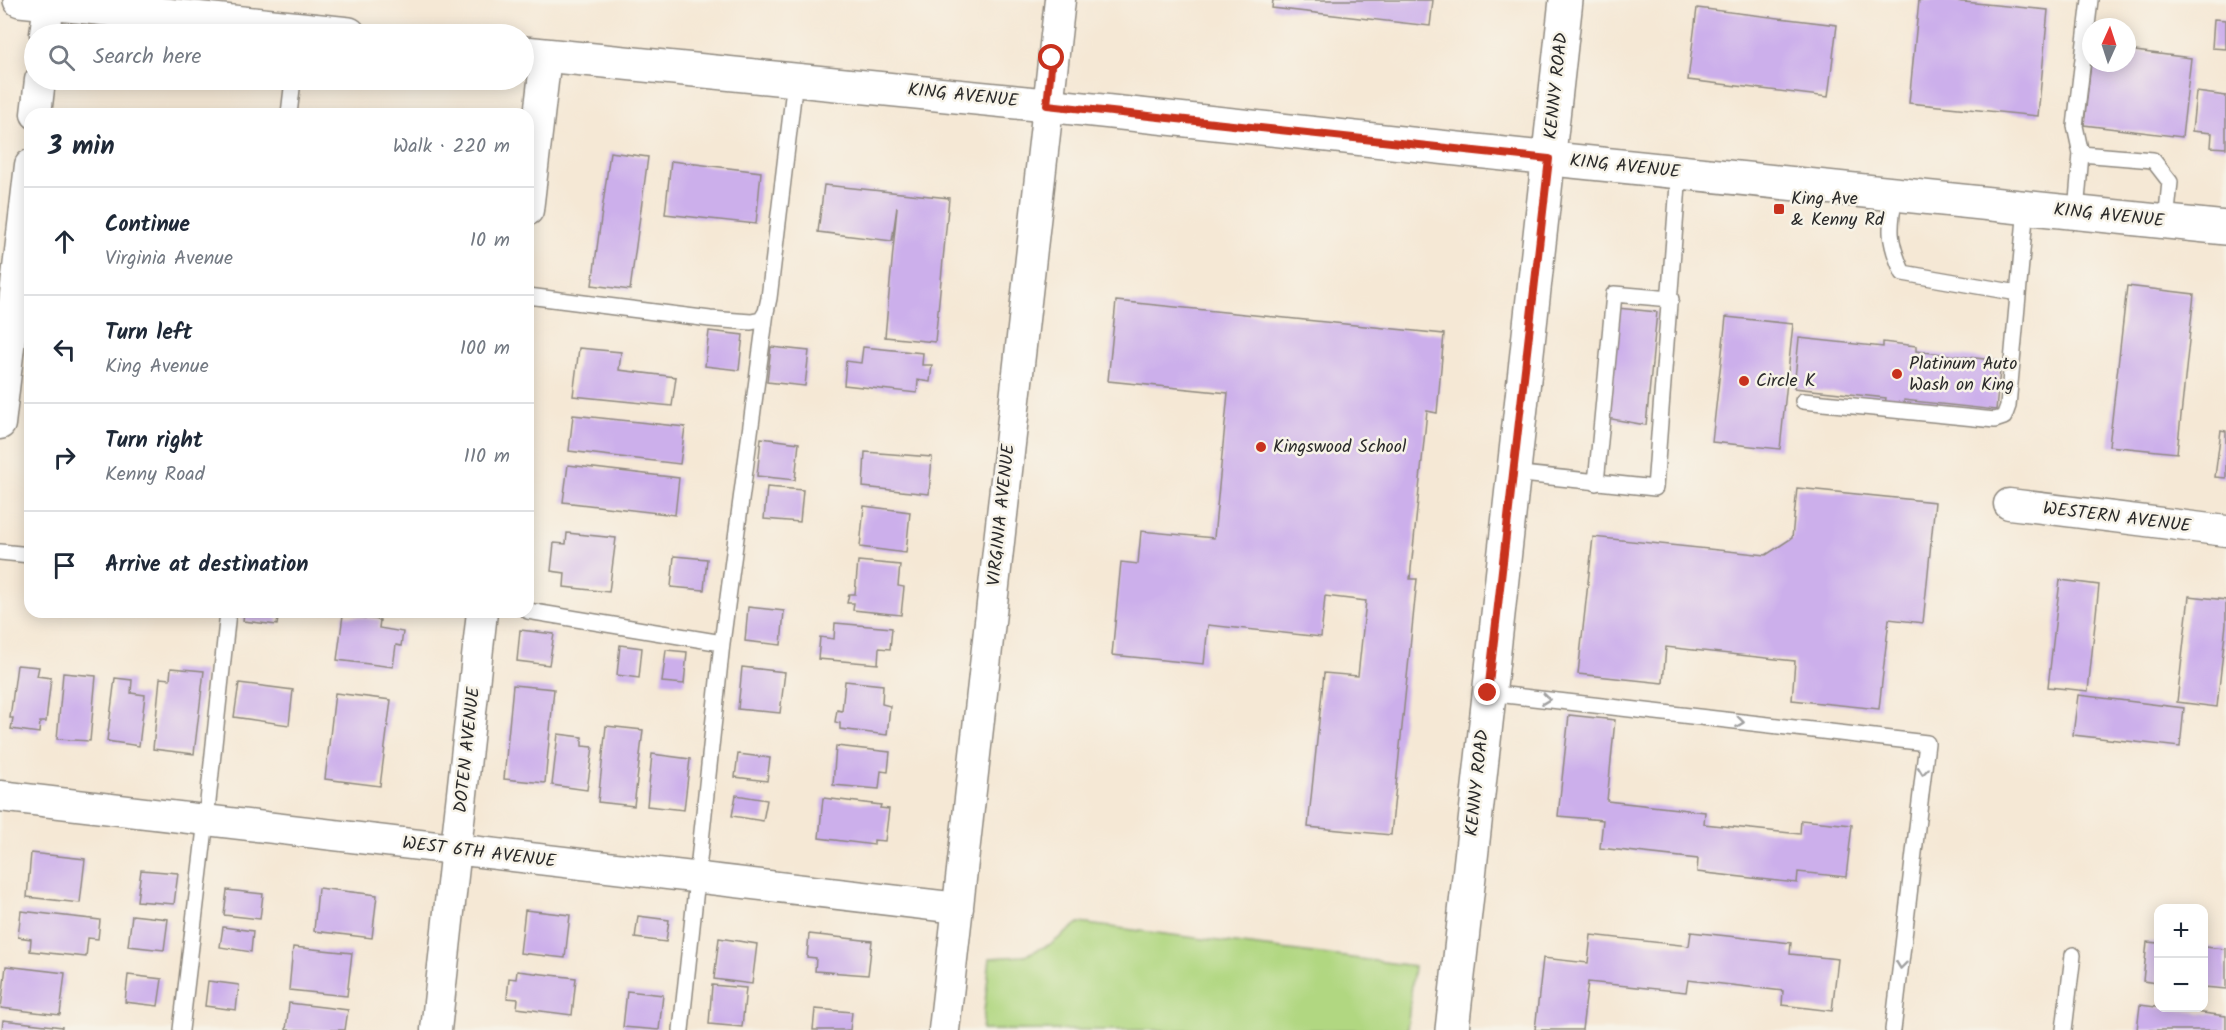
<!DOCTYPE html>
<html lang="en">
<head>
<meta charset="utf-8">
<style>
	body { margin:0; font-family:Kalam,sans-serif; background:#f2f2f3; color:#1f2937 }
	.controls { position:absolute; right:18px; bottom:18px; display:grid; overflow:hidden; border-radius:12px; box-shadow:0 3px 15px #0003 }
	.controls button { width:54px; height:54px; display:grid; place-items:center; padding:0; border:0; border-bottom:2px solid #e0e1e3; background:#fff; color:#1f2937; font:30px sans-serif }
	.compass { position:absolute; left:2082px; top:18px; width:54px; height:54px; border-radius:50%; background:#fff; box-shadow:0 3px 15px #0003; rotate:3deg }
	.stop { position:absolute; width:18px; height:18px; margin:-14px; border:4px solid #c8321e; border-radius:50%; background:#fff }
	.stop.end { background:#c8321e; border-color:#fff; box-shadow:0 2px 6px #0008 }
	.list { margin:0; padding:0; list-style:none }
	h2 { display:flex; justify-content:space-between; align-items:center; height:78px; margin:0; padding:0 24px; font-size:26px }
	h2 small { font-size:20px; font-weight:400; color:#747a83 }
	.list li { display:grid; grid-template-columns:39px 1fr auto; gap:18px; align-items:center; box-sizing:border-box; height:108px; padding:0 24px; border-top:2px solid #e0e1e3 }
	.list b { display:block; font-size:22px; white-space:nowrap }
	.list p { margin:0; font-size:20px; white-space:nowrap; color:#747a83 }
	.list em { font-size:20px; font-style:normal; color:#747a83 }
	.icon { flex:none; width:33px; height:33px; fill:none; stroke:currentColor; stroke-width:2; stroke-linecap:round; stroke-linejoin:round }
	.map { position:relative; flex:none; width:2226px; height:1030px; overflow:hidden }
	.search { position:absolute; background:#fff; box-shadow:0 3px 15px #0003; left:24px; top:24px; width:510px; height:66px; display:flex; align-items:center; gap:15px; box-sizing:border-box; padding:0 21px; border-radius:33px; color:#747a83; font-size:22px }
	.panel { position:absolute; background:#fff; box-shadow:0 3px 15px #0003; left:24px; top:108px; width:510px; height:510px; border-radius:18px }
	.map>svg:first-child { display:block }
	.green { fill:#b1d781; stroke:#6e8156; stroke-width:1.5 }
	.building { fill:#ccafeb }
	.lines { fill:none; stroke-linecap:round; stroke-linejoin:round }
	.service-casing { stroke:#908a80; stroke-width:18 }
	.minor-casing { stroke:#908a80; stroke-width:33 }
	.tertiary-casing { stroke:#908a80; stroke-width:36 }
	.service { stroke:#fff; stroke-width:15 }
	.minor { stroke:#fff; stroke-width:30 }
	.tertiary { stroke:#fff; stroke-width:33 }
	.oneway { stroke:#a0a0a0 }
	.route { stroke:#c8321e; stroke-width:8 }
	.poi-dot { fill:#c8321e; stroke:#f7f3e8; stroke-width:2 }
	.labels { text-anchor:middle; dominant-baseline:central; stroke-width:5; stroke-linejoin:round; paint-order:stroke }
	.street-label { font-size:18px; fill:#2b2b2b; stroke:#f7f3e8 }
	.poi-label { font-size:18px; fill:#2b2b2b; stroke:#f7f3e8; text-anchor:start }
</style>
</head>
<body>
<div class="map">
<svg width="2226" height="1030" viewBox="0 0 2226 1030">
	<rect width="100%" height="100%" fill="#f7f3e8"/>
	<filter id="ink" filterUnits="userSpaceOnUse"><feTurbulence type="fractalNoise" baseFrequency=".0167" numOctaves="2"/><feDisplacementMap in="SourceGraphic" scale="12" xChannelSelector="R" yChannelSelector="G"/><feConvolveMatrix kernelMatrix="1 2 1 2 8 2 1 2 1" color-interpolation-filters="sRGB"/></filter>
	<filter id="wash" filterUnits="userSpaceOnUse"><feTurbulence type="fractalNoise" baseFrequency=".008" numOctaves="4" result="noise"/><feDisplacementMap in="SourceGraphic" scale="24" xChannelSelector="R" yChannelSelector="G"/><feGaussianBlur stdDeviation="1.35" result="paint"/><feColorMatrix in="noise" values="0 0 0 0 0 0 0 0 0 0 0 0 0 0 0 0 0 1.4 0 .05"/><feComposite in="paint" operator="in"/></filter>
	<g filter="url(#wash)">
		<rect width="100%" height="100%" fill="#f5e8d5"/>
		<!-- green -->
		<path class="green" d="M 1079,923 L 1414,966 L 1407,1030 L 982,1030 L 990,958 L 1023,956 L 1051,944 Z"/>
		<g id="blocks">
			<!-- building -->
			<path class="building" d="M 1273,0 L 1433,0 L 1430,26 L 1272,8 Z
				M 1919,0 L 1943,0 L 2048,10 L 2038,116 L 1909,103 Z
				M 1697,8 L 1837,25 L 1828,97 L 1688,80 Z
				M 2214,19 L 2226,20 L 2226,49 L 2212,48 Z
				M 2127,50 L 2191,58 L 2182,137 L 2084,125 L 2091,63 L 2127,63 Z
				M 2196,92 L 2226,96 L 2226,148 L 2211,147 L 2212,133 L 2192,131 Z
				M 610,152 L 648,157 L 630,290 L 592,285 Z
				M 671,161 L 761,172 L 756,224 L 665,214 Z
				M 824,185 L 949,198 L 935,342 L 885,337 L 897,207 L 892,241 L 818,232 Z
				M 2127,286 L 2194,294 L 2177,453 L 2109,446 Z
				M 1116,301 L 1444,334 L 1437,413 L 1427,411 L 1410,579 L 1417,579 L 1391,835 L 1308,827 L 1324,673 L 1358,676 L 1366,601 L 1325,596 L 1321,637 L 1208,625 L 1204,664 L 1112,655 L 1121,562 L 1138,564 L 1141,531 L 1214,538 L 1228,393 L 1108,381 Z
				M 1617,308 L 1657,312 L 1646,425 L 1606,418 Z
				M 1726,317 L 1793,324 L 1780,449 L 1712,442 Z
				M 709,331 L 743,335 L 739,370 L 705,366 Z
				M 1799,338 L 1883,347 L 1883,342 L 1916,346 L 1916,351 L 2001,361 L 1996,410 L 1904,400 L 1904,406 L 1885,404 L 1886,398 L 1794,388 Z
				M 771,347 L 809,351 L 805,386 L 767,382 Z
				M 863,347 L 923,353 L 922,365 L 932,365 L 930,382 L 918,380 L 917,393 L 844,385 L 846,361 L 861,363 Z
				M 579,348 L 621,352 L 619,370 L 676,377 L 672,406 L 573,396 Z
				M 573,415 L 685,427 L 680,464 L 569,451 Z
				M 2221,430 L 2226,431 L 2226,478 L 2215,477 Z
				M 761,438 L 799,443 L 795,480 L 757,476 Z
				M 865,452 L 932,457 L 929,494 L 863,487 Z
				M 568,465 L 679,478 L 675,515 L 563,502 Z
				M 767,487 L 803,490 L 800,522 L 764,519 Z
				M 1797,488 L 1935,502 L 1923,623 L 1889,619 L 1879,709 L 1792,700 L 1795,661 L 1666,647 L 1663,683 L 1578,674 L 1593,537 L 1766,555 L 1792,538 Z
				M 864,506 L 910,512 L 906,553 L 860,547 Z
				M 567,533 L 616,538 L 609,592 L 564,587 L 565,573 L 551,571 L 554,543 L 566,544 Z
				M 674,556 L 707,559 L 704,590 L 671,587 Z
				M 858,561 L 900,565 L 898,586 L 904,587 L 901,615 L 853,610 L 854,603 L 847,603 L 849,594 L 855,594 Z
				M 2060,580 L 2099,585 L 2088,691 L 2048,687 Z
				M 2189,596 L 2226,600 L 2226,624 L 2217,707 L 2177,702 Z
				M 748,607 L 784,611 L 781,645 L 745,641 Z
				M 244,612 L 279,612 L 277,625 L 243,621 Z
				M 343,615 L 380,620 L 379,628 L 403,632 L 401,646 L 396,645 L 393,667 L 337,660 Z
				M 835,623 L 892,628 L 890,649 L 879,648 L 878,664 L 818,659 L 820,637 L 834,639 Z
				M 520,630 L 554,634 L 549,665 L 517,661 Z
				M 620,645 L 642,648 L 639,678 L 617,675 Z
				M 666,650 L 687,652 L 684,684 L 662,682 Z
				M 17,665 L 39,667 L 37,676 L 51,678 L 46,722 L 40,722 L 39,733 L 11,729 L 13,718 L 10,718 Z
				M 742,667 L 785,672 L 780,713 L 738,709 Z
				M 171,668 L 204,671 L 194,754 L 153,749 L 160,678 L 170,679 Z
				M 63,673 L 96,676 L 90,741 L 57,739 Z
				M 115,678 L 132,680 L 131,693 L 145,695 L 139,746 L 107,741 Z
				M 845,681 L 883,685 L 882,704 L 890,706 L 887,735 L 840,729 L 840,723 L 835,722 L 837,710 L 842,711 Z
				M 239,683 L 293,690 L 289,725 L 234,717 Z
				M 513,685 L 554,689 L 545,783 L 504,779 Z
				M 335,693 L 391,700 L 380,786 L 325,779 Z
				M 2078,695 L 2184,708 L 2180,747 L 2073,735 Z
				M 1569,715 L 1615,720 L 1607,801 L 1705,812 L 1704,824 L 1800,834 L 1801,820 L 1852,825 L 1846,877 L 1798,872 L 1797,883 L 1697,872 L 1698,859 L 1600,848 L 1603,820 L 1558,816 Z
				M 606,726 L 643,730 L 634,806 L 598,802 Z
				M 558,734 L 582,737 L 582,746 L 593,747 L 587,790 L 552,785 Z
				M 836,746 L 890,752 L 888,772 L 881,771 L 879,789 L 833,785 Z
				M 652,754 L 690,759 L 684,810 L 647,806 Z
				M 738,754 L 770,758 L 767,781 L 735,777 Z
				M 736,795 L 767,800 L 763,821 L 732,816 Z
				M 823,798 L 881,805 L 880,808 L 889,809 L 885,841 L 874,840 L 874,845 L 819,838 Z
				M 31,853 L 85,859 L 80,903 L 27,897 Z
				M 141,870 L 178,873 L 174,904 L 137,901 Z
				M 318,888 L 377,895 L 372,938 L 314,931 Z
				M 227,890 L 263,894 L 260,919 L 224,915 Z
				M 525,910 L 570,915 L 565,958 L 520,953 Z
				M 21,911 L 100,920 L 98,939 L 88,938 L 86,957 L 30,951 L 31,939 L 18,937 Z
				M 132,915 L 168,919 L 164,950 L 128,946 Z
				M 638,916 L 669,920 L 666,942 L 635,938 Z
				M 223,927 L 253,931 L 251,952 L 220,947 Z
				M 1691,932 L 1791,943 L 1790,954 L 1838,959 L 1832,1011 L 1782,1005 L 1783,991 L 1688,980 L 1686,992 L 1588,982 L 1582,1030 L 1535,1030 L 1543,958 L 1588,963 L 1591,935 L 1689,946 Z
				M 809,934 L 872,941 L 868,975 L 815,971 L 816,958 L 807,957 Z
				M 719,938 L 757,944 L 752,984 L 714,979 Z
				M 2147,942 L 2158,943 L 2158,983 L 2143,981 Z
				M 293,947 L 352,953 L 347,996 L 289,990 Z
				M 2204,947 L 2226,949 L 2226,989 L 2204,987 Z
				M 6,966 L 65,973 L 60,1015 L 1,1008 Z
				M 517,971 L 576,978 L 572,1015 L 517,1008 L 518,999 L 507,998 L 509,978 L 516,979 Z
				M 128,975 L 162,979 L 158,1006 L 125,1002 Z
				M 208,981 L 239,985 L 236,1010 L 205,1006 Z
				M 712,985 L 746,988 L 742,1027 L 709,1024 Z
				M 627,991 L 663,995 L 659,1030 L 623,1027 Z
				M 289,1003 L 348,1010 L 345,1030 L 286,1030 Z
				M 2140,1005 L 2226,1016 L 2226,1030 L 2137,1030 Z
				M 815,1009 L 852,1012 L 850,1030 L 813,1030 Z
				M 3,1020 L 62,1027 L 61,1030 L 2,1030 Z"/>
		</g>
	</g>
	<g filter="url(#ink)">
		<use href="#blocks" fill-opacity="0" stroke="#908a80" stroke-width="1.5"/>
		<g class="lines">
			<!-- service casing -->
			<g class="service-casing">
				<path id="service" d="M 289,114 L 293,80
					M 2081,154 L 2153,160 L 2170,182 L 2166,222
					M 1895,194 C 1889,228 1888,241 1903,273 L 2018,293
					M 2076,212 L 2081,154 L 2075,126 L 2090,0
					M 528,296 L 710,319 L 751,322 L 761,320 L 766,312 L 769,298 L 795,80
					M 1803,401 L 1995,420 L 2004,417 L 2008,406 L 2026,207
					M 1513,473 L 1655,488 L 1679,172
					M 1596,483 L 1614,294 L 1671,299
					M 0,552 L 30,555
					M 528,611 L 722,643
					M 1488,693 L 1927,743 L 1893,1030
					M 181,1030 L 206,820 L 228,612
					M 681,1030 L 722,643 L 766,312
					M 2064,1030 L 2073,955"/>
			</g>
			<!-- minor casing -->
			<g class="minor-casing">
				<path id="minor" d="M 45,34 L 49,3
					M 36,114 L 40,80
					M 528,210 L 546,56
					M 0,424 L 30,165
					M 2009,504 L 2226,531
					M 0,796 L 958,908
					M 436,1030 L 482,612
					M 944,1030 L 1060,0"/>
			</g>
			<!-- tertiary casing -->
			<g class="tertiary-casing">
				<path id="tertiary" d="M 20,0 L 349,34
					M 524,53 L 1046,105 L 1523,156 L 2226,228
					M 1452,1030 L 1566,0"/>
			</g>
			<!-- service -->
			<use href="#service" class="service"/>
			<!-- minor -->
			<use href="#minor" class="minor"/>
			<!-- tertiary -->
			<use href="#tertiary" class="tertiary"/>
		</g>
		<!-- one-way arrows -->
		<defs><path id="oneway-chevron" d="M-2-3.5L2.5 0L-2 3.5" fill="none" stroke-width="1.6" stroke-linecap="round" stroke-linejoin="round" transform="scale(1.5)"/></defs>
		<g class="oneway">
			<use href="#oneway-chevron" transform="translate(1546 699) rotate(7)"/>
			<use href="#oneway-chevron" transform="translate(1740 722) rotate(7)"/>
			<use href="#oneway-chevron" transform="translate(1923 771) rotate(97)"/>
			<use href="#oneway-chevron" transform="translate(1901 965) rotate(97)"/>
		</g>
	</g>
	<g class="lines" filter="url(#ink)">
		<!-- route -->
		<path class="route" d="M 1052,58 L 1047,105 L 1549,159 L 1488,693"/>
	</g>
	<!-- markers -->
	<g class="poi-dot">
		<rect x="1773" y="203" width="12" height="12" rx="3"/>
		<circle cx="1897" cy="374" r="6"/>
		<circle cx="1744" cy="381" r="6"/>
		<circle cx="1261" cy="447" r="6"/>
	</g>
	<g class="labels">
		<!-- street labels -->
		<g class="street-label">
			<text transform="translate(1557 86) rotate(-84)">KENNY ROAD</text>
			<text transform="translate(963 96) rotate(6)">KING AVENUE</text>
			<text transform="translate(1625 167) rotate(6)">KING AVENUE</text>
			<text transform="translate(2109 216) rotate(6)">KING AVENUE</text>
			<text transform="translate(1002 515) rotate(-84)">VIRGINIA AVENUE</text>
			<text transform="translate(2117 518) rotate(7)">WESTERN AVENUE</text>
			<text transform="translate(468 750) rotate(-84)">DOTEN AVENUE</text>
			<text transform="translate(1478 783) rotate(-84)">KENNY ROAD</text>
			<text transform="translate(479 853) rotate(7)">WEST 6TH AVENUE</text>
		</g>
		<!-- poi labels -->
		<g class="poi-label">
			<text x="1791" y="199">King Ave<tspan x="1791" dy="21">&amp; Kenny Rd</tspan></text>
			<text x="1909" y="364">Platinum Auto<tspan x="1909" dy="21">Wash on King</tspan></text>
			<text x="1756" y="381">Circle K</text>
			<text x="1273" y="447">Kingswood School</text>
		</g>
	</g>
</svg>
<div class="controls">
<button>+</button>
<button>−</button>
</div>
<svg class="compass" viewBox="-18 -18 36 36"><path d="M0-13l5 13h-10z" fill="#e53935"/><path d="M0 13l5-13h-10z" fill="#747a83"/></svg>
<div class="stop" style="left:1052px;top:58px"></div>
<div class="stop end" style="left:1488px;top:693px"></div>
<div class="search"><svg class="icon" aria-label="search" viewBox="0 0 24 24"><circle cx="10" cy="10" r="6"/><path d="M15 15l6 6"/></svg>Search here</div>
<section class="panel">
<h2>3 min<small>Walk · 220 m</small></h2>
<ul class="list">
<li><svg class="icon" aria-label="ahead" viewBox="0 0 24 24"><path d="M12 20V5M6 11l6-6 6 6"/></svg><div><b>Continue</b><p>Virginia Avenue</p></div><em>10 m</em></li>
<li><svg class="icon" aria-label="left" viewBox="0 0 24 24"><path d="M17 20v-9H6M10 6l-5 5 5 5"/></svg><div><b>Turn left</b><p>King Avenue</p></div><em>100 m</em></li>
<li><svg class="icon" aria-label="right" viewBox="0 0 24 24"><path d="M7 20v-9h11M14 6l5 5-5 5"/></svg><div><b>Turn right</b><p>Kenny Road</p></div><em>110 m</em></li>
<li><svg class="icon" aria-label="arrive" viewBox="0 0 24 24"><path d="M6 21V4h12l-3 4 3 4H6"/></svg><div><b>Arrive at destination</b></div></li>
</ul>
</section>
</div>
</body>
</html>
